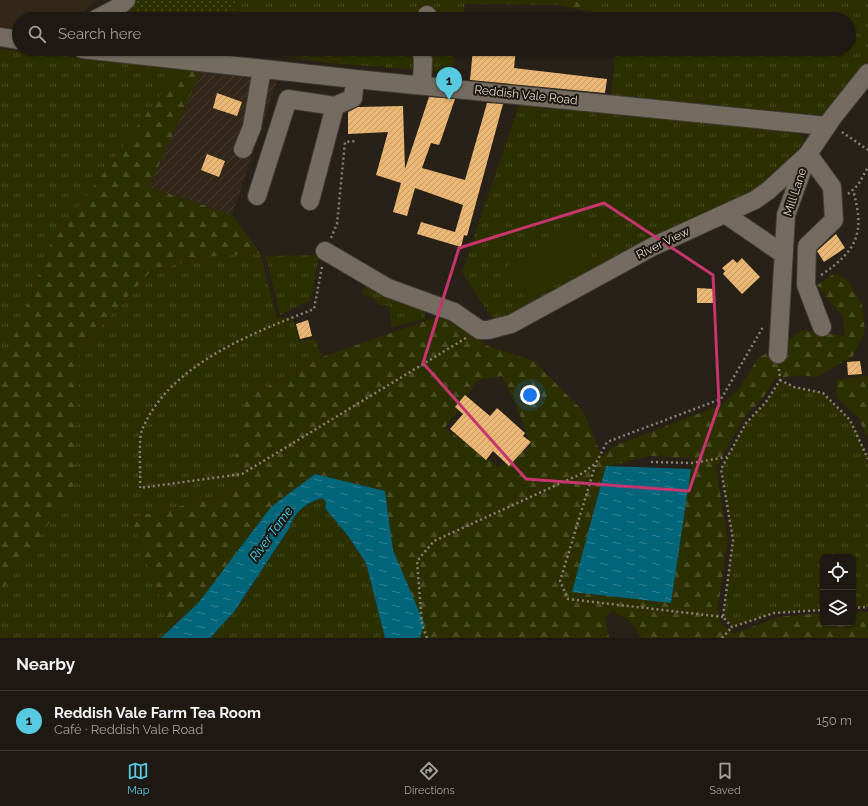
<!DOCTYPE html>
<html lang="en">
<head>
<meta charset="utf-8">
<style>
	body { margin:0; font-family:Raleway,sans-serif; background:#2b2620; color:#f1f3f6 }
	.controls { position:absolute; right:12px; bottom:12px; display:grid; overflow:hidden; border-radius:6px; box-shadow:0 1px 3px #0004 }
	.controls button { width:36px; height:36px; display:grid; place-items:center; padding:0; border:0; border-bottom:1px solid #3c3832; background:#1e1912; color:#f1f3f6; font:20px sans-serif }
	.you { position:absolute; left:530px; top:395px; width:14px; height:14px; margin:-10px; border:3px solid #fff; border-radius:50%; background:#1a73e8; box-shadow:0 0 0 6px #1a73e833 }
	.badge { display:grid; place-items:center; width:26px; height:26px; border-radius:50%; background:#57c9e1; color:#111; font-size:13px; font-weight:700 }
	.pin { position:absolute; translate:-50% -33px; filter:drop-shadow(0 1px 2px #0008) }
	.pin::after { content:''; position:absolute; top:21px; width:14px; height:12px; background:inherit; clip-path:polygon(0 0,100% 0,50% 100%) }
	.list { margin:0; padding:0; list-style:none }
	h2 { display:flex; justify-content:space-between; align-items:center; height:52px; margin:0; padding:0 16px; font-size:17px }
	h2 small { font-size:13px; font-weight:400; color:#a1a09f }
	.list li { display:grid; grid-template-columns:26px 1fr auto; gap:12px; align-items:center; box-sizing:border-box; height:60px; padding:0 16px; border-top:1px solid #3c3832 }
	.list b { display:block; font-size:15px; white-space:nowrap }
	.list p { margin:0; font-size:13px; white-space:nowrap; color:#a1a09f }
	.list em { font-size:13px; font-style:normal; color:#a1a09f }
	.icon { flex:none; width:22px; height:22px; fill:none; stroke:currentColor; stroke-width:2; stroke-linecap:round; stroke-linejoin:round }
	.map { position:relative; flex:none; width:868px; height:638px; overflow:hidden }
	.search { position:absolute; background:#1e1912; box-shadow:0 1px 3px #0004; left:12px; right:12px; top:12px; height:44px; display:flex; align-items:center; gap:10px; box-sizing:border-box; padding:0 14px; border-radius:22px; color:#a1a09f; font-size:15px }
	.sheet { height:112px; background:#1e1912 }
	nav { display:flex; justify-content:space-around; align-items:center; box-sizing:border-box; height:56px; border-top:1px solid #3c3832; background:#1e1912; font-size:11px; color:#a1a09f }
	nav a { display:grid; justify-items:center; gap:2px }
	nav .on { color:#57c9e1 }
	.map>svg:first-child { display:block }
	.built { fill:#322719 }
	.industrial { fill:url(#industrial-furrows) }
	.grass { fill:url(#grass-tufts) }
	.forest { fill:url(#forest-firs); fill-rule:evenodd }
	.garden { fill:url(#garden-dots) }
	.pitch { fill:#2c2f00 }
	.water { fill:url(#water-ripples) }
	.building { fill:url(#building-hatch) }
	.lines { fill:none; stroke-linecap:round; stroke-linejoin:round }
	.minor-casing { stroke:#413c36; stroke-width:20 }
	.path { stroke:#87817a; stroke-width:2.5; stroke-dasharray:2 3; stroke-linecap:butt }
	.minor { stroke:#746c61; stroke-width:18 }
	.marked { fill:none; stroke:#c6356d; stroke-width:3; stroke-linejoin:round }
	.labels { text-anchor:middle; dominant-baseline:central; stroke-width:4; stroke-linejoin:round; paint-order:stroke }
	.street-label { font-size:12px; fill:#ded9d3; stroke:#1e170f }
	.water-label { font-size:13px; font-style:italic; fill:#3cd8fd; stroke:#1e170f }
</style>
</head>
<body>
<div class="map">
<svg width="868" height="638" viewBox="0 0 868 638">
	<defs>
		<pattern id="industrial-furrows" width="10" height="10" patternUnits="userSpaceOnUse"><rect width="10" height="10" fill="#322719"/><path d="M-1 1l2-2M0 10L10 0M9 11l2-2" fill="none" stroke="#463c2f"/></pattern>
		<pattern id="grass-tufts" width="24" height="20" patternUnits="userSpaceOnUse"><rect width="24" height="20" fill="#2c2f00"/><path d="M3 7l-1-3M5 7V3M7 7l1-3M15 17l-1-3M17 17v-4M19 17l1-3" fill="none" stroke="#4a4d24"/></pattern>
		<pattern id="forest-firs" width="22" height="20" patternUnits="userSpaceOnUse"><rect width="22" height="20" fill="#2c2f00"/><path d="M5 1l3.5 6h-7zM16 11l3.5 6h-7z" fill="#4a4d24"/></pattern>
		<pattern id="garden-dots" width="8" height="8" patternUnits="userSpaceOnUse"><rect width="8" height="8" fill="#2c2f00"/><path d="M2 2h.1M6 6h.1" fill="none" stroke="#4a4d24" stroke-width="1.8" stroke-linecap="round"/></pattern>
		<pattern id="water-ripples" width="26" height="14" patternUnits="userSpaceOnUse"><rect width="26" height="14" fill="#026579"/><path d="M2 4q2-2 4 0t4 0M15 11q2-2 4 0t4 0" fill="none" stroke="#338291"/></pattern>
		<pattern id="building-hatch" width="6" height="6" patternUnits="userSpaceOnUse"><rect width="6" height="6" fill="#ebb774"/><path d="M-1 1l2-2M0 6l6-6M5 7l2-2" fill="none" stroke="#c19a67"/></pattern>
	</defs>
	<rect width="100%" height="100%" fill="#282118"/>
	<!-- built -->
	<path class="built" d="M 0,0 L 96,0 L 76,19 L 19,19 L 19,29 L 0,27 Z"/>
	<!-- industrial -->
	<path class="industrial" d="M 202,69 L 279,75 L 232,215 L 148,187 Z"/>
	<!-- grass -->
	<path class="grass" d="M 242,0 L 562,0 L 559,5 L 465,4 L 462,19 L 227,19 Z
		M 594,0 L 868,0 L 868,68 L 828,116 L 611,95 L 616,49 L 849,49 L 849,19 L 619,19 L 619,17 L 587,11 Z
		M 0,49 L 180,68 L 53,242 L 0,371 Z
		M 232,49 L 456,49 L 452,73 L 330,63 Z
		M 521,99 L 797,130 L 805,142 L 747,199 L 504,337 L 462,272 Z
		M 260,253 L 277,318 L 292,317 L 299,341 L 315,339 L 322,357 L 247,398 L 234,467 L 235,493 L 131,518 L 171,628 L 161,638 L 0,638 L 0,593 L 73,489 L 80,349 L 150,272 L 199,257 Z
		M 319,255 L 311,300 L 280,315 L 266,256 Z
		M 367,283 L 424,306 L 425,319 L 392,327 L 389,306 L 379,305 L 376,300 L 362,294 Z
		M 780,380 L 794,387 L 823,393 L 850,420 L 868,455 L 868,607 L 853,608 L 853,557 L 823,557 L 823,610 L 774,613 L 732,627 L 723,617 L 733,540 L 721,469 L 746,423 L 766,402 Z
		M 322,498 L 326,502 L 326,508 L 348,536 L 366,563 L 385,638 L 210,638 L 234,612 L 290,527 C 296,511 306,503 322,498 Z"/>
	<!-- forest -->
	<path class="forest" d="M 562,0 L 594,0 L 587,11 L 559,5 Z
		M 180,68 L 202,69 L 149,187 L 232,215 L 260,253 L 199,257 L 150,272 L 80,349 L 73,489 L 0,593 L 0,371 L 53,242 Z
		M 835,273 L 848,280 L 862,305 L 865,331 L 853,356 L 817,377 L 801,375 L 775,378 L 763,398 L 743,419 L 716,468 L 728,539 L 718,607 L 720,622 L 734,634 L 778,617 L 823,613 L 823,623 L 853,623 L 853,612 L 868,612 L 868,638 L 642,638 L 629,620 L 611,611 L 605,617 L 609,638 L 420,638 L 393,550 L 384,491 L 315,474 L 199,602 L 171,628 L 131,518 L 235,493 L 234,467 L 247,398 L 322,357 L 445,314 L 488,346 L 534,361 L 583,411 L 602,457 L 614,446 L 721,405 L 739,389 L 758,358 L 786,342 L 802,330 L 845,336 L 843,317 L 817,285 ZM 502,376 L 517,407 L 531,446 L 499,467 L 445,428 L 478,380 ZM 649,456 L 694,458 L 691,469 L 606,467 Z
		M 868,376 L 868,440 L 858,417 L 836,397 L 837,380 Z"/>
	<!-- garden -->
	<path class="garden" d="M 112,0 L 242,0 L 227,19 L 90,19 Z"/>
	<!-- pitch -->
	<path class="pitch" d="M 574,227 L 595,262 L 527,302 L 506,267 Z"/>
	<!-- water -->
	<path class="water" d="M 606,466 L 691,469 L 671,603 L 572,592 Z
		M 315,474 L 385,491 L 393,550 L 424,623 L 420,638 L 385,638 L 366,563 L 348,536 L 325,508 L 326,502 L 322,498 C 306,503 295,511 290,527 L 234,612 L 210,638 L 161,638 L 199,602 L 271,507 Z"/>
	<!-- building -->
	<path class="building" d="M 473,49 L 516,49 L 514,68 L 607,79 L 605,93 L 470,80 Z
		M 217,93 L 242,102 L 237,116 L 213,108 Z
		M 429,97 L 455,99 L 441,140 L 439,145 L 431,143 L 422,168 L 465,180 L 487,103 L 503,104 L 467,236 L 464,235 L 461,247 L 417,234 L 421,222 L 455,232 L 463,205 L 415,188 L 407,216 L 393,212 L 401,183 L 376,175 L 388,132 L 348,134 L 348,112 L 358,107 L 403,106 L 405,169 Z
		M 207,154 L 225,161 L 219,177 L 201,170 Z
		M 836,234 L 845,248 L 824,262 L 817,251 Z
		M 742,258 L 760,277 L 742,294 L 723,274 L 725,271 L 722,268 L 733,259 L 737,263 Z
		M 697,288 L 714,289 L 714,303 L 697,303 Z
		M 308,320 L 312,336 L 300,339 L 296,324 Z
		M 860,361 L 862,374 L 848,375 L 847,362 Z
		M 465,395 L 490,416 L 497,408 L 525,433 L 523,436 L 531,442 L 509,466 L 493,451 L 486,460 L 450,429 L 463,414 L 455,407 Z"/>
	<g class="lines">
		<!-- minor casing -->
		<g class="minor-casing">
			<path id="minor" d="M 96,19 L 117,8 L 126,0
				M 426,19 L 427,15
				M 0,37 L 19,40
				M 82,49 L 355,79 L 826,126
				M 421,49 L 423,60 L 422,84
				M 243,149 L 252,127 L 262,69
				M 257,196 L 288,99 L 335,106
				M 310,201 L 335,106 L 353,98 L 355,79
				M 725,214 L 783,254
				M 325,251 L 388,288 L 454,312 L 480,330 L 488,330 L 511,324 L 652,247 L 755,200 L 769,190 L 808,154 L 832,187 L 834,220 L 807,246 L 806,285 L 822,327
				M 778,354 L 786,215 L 808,154 L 833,117 L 868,73"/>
		</g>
		<!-- path -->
		<path class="path" d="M 842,132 L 868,150
			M 848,194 L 858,185 L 868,167
			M 331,238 L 337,224 L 345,142 L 356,141
			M 322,267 L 314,309 C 253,333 169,364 142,430 C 138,440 141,475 140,488 L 242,474 L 466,338
			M 821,275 C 858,250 865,232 853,190
			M 779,369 L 780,380 L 766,402 L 746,423 L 721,469 L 733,540 L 723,617 L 732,627 L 774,613 L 823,610
			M 780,380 L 794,387 L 823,393 L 850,420 L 868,459
			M 651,462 L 692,463 L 727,457
			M 853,608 L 868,607
			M 723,617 L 568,599 L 560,581 L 596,463 L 607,442 L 721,399 L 763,327
			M 427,638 L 422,625 L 417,561 L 434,541 L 583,473 L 596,463
			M 722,638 L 732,627"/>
		<!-- minor -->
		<use href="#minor" class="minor"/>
	</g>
	<!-- marked area -->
	<path class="marked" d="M 604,203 L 713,275 L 719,404 L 689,491 L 526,479 L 423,363 L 459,248 Z"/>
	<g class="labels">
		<!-- street labels -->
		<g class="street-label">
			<text transform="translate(526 95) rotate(6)">Reddish Vale Road</text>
			<text transform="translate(795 192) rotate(-72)">Mill Lane</text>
			<text transform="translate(663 243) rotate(-26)">River View</text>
		</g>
		<!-- water labels -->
		<g class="water-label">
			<text transform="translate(271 534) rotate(-54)">River Tame</text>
		</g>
	</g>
</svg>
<div class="controls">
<button><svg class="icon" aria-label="locate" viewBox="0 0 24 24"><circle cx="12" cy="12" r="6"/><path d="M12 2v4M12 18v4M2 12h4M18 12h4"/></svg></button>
<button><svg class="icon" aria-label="layers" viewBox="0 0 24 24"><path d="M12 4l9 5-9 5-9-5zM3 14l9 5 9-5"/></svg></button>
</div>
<div class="you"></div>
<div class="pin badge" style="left:449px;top:100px">1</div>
<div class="search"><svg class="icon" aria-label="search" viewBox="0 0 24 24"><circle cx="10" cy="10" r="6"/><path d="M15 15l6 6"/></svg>Search here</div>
</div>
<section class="sheet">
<h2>Nearby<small></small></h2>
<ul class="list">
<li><span class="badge">1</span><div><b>Reddish Vale Farm Tea Room</b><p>Café · Reddish Vale Road</p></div><em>150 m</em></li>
</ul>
</section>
<nav>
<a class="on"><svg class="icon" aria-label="map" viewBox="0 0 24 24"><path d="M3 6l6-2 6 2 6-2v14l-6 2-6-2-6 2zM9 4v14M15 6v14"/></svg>Map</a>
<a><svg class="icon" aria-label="directions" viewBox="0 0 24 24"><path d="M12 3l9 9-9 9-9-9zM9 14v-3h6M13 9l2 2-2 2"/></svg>Directions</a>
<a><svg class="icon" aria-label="saved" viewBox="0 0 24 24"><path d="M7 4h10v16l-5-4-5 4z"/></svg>Saved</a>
</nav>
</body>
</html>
